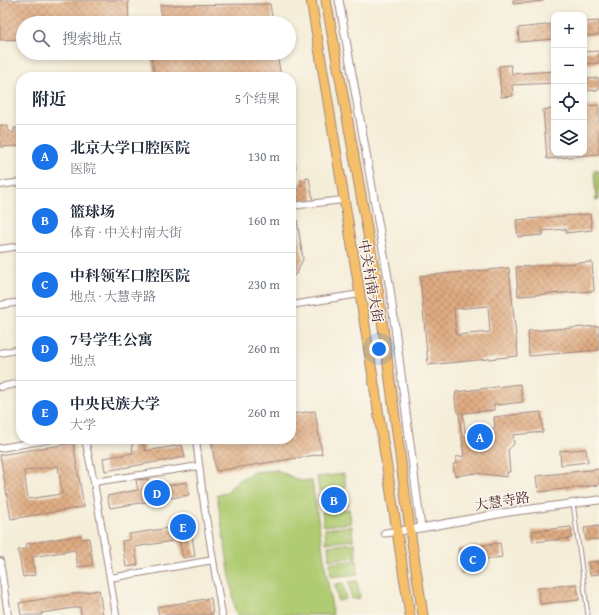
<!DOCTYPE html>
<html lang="zh">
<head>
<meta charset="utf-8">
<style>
	body { margin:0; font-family:"Gentium Book Plus","Noto Serif SC",serif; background:#f2f2f3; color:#1f2937 }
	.controls { position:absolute; right:12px; top:12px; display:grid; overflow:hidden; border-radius:8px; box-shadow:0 2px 6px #0003 }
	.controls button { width:36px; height:36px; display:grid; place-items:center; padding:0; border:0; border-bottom:1px solid #e0e1e3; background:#fff; color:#1f2937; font:20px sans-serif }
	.you { position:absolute; left:379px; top:349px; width:14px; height:14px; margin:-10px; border:3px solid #fff; border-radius:50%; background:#1a73e8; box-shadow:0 0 0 6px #1a73e833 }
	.badge { display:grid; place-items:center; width:26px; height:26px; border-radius:50%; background:#1a73e8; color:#fff; font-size:13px; font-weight:700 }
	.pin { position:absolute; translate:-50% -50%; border:2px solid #fff; box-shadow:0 1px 4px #0006 }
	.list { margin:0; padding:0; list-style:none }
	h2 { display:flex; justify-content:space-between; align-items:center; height:52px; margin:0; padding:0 16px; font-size:17px }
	h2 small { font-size:13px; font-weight:400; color:#747a83 }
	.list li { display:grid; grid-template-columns:26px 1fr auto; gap:12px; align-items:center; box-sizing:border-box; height:64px; padding:0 16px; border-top:1px solid #e0e1e3 }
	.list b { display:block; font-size:15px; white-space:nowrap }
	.list p { margin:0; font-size:13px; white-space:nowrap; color:#747a83 }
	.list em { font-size:13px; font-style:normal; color:#747a83 }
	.icon { flex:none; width:22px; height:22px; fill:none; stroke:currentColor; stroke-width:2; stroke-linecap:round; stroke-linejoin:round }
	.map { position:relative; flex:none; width:599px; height:615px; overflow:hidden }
	.search { position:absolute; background:#fff; box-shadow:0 2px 6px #0003; left:16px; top:16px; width:280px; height:44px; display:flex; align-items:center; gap:10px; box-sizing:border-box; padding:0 14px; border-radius:22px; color:#747a83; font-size:15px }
	.panel { position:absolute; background:#fff; box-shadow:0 2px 6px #0003; left:16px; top:72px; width:280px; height:372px; border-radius:16px }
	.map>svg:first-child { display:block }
	.green { fill:#b0cc73; stroke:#7d764f }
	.building { fill:url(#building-cross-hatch); fill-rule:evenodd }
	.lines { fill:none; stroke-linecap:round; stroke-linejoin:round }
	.service-casing { stroke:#9f8682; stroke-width:5 }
	.minor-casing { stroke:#9f8682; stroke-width:8 }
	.tertiary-casing { stroke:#9f8682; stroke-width:9 }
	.primary-casing { stroke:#9f8682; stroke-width:11 }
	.service { stroke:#fff; stroke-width:3 }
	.minor { stroke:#fff; stroke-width:6 }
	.tertiary { stroke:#fff; stroke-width:7 }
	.primary { stroke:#f6c06b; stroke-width:9 }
	.labels { text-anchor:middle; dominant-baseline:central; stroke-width:3; stroke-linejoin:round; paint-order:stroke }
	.street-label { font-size:14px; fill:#4a1f2b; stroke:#fbf7ec }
</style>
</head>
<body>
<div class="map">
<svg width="599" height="615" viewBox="0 0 599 615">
	<defs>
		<pattern id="building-cross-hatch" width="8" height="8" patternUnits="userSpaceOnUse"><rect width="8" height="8" fill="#dfac82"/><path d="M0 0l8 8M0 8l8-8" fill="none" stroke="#b78b6b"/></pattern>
	</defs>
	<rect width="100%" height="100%" fill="#fbf7ec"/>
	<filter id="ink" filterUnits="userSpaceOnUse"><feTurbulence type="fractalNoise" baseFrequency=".025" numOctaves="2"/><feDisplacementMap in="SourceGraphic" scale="8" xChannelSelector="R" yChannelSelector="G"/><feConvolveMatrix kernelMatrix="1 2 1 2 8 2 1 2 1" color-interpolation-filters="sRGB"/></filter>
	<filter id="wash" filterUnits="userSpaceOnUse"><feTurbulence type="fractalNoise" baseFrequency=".012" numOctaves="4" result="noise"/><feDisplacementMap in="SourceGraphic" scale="16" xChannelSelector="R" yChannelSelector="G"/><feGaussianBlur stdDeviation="0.9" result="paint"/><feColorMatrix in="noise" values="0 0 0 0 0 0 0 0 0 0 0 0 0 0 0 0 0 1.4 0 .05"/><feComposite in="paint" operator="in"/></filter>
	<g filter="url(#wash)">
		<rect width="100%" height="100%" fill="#f4edd8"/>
		<!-- green -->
		<path class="green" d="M 594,171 L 599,171 L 599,200 L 596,200 Z
			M 277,470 L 300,481 L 312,481 L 333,615 L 236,615 L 217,495 L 226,493 L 237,481 L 254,472 Z
			M 344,474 L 346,488 L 319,491 L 317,477 Z
			M 346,491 L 348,505 L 321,508 L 319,494 Z
			M 349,509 L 351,523 L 324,526 L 322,512 Z
			M 352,526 L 353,540 L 326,543 L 325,529 Z
			M 355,543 L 356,557 L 329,560 L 328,546 Z
			M 357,560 L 358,574 L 331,577 L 330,563 Z
			M 357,581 L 360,598 L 351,599 L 349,582 Z
			M 343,583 L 346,599 L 338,601 L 335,584 Z"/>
		<g id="blocks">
			<!-- building -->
			<path class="building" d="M 0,0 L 128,0 L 129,23 L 23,23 L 23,39 L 0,40 Z
				M 513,0 L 543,0 L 543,1 L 513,4 Z
				M 270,4 L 273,23 L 162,23 L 160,5 Z
				M 599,21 L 599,35 L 584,36 L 584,22 Z
				M 554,24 L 554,39 L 519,42 L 518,28 Z
				M 599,51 L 599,63 L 584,64 L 584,52 Z
				M 150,53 L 277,53 L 281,77 L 155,77 Z
				M 511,65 L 512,74 L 554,71 L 554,83 L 512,85 L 513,96 L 501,97 L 499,66 Z
				M 599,78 L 599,90 L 584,91 L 584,79 Z
				M 599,105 L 599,154 L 547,159 L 543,110 L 554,109 L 554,153 L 584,153 L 584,106 Z
				M 0,125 L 8,126 L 8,131 L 10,131 L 12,133 L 14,133 L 14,128 L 21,128 L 21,141 L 19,141 L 19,146 L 0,147 Z
				M 291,144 L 296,168 L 291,168 Z
				M 309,178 L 313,200 L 291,203 L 291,186 L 302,185 L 301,179 Z
				M 590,214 L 592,230 L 566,233 L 566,229 L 542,231 L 543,235 L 518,237 L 516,220 Z
				M 297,220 L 303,259 L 297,273 L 291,278 L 291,221 Z
				M 592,262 L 594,291 L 518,296 L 516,267 Z
				M 509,268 L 518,356 L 428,365 L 420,276 ZM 488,306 L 490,332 L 456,335 L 454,309 Z
				M 599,326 L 599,350 L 529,356 L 528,331 Z
				M 520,384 L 523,402 L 498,405 L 498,404 L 494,404 L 494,410 L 463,413 L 465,432 L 495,428 L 494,417 L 541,412 L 543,432 L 513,435 L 514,444 L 508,450 L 510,472 L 507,472 L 507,477 L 476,473 L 455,476 L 453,464 L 457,464 L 456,457 L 464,456 L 459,414 L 456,408 L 455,397 L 456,392 Z
				M 315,411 L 322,454 L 216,471 L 211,439 L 291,439 L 291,414 Z
				M 143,441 L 145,451 L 182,445 L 185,457 L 105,471 L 103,458 L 133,453 L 132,443 Z
				M 73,443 L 84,507 L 11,519 L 0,455 ZM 58,466 L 62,494 L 28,499 L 24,471 Z
				M 586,449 L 588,462 L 561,465 L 560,451 Z
				M 599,469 L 599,485 L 538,492 L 536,476 Z
				M 148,479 L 150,489 L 187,482 L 189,495 L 110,508 L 107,496 L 138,490 L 136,480 Z
				M 183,526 L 184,530 L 191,529 L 195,556 L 183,558 L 179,540 L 135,547 L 138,565 L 126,567 L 122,541 L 129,540 L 129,534 Z
				M 599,526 L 599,539 L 586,540 L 584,528 Z
				M 571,527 L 572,538 L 533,542 L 532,531 Z
				M 81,535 L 81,539 L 89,538 L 93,565 L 78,567 L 75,550 L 32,557 L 35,575 L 23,577 L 18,550 L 27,549 L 26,544 Z
				M 500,543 L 502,557 L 473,561 L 474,566 L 467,567 L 468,572 L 461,573 L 458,549 Z
				M 599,561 L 599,574 L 590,575 L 588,562 Z
				M 577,584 L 579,600 L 540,604 L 538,588 Z
				M 99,590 L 103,615 L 81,615 L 80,607 L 41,613 L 42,615 L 21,615 L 19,603 Z
				M 211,598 L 213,614 L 205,615 L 159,615 L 157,607 Z"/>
		</g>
	</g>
	<g filter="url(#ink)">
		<use href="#blocks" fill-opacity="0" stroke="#9f8682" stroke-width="1"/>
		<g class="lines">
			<!-- service casing -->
			<g class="service-casing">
				<path id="service" d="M 573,503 L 588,615"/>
			</g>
			<!-- minor casing -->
			<g class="minor-casing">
				<path id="minor" d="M 0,185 L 21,182
					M 291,206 L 343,200
					M 0,249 L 21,246
					M 0,305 L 21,302
					M 291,305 L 360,294
					M 0,353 L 21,349
					M 0,387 L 21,383
					M 85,439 L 94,482 L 116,615
					M 196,439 L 204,505 L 222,615
					M 0,448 L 53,439
					M 94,482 L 199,466
					M 0,561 L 8,615
					M 110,578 L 213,560"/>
			</g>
			<!-- tertiary casing -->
			<g class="tertiary-casing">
				<path id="tertiary" d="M 339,0 L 390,289 L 421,528
					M 385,533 L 421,528 L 509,512 L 599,500"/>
			</g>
			<!-- primary casing -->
			<g class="primary-casing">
				<path id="primary" d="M 311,0 L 360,294 L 410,615
					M 326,0 L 378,290 L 410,530 L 423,615"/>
			</g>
			<!-- service -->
			<use href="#service" class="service"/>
			<!-- minor -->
			<use href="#minor" class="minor"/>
			<!-- tertiary -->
			<use href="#tertiary" class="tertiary"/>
			<!-- primary -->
			<use href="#primary" class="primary"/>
		</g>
	</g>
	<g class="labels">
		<!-- street labels -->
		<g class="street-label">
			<text transform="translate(371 281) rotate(80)">中关村南大街</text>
			<text transform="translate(502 501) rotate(-9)">大慧寺路</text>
		</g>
	</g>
</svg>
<div class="controls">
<button>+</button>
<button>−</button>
<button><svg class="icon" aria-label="locate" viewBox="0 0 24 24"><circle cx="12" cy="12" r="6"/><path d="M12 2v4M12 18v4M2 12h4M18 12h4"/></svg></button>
<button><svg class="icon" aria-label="layers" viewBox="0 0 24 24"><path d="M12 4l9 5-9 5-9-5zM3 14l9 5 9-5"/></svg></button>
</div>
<div class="you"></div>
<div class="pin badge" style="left:480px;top:437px">A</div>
<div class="pin badge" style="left:334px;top:500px">B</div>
<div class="pin badge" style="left:473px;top:559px">C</div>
<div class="pin badge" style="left:157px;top:493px">D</div>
<div class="pin badge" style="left:183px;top:527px">E</div>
<div class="search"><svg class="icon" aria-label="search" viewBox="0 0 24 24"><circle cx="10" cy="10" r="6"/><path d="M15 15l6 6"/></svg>搜索地点</div>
<section class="panel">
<h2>附近<small>5个结果</small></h2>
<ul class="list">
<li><span class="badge">A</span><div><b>北京大学口腔医院</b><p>医院</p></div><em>130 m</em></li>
<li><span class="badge">B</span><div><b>篮球场</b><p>体育 · 中关村南大街</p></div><em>160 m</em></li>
<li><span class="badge">C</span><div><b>中科领军口腔医院</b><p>地点 · 大慧寺路</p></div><em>230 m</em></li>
<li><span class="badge">D</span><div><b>7号学生公寓</b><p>地点</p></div><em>260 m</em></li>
<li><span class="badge">E</span><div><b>中央民族大学</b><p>大学</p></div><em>260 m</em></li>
</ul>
</section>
</div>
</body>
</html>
